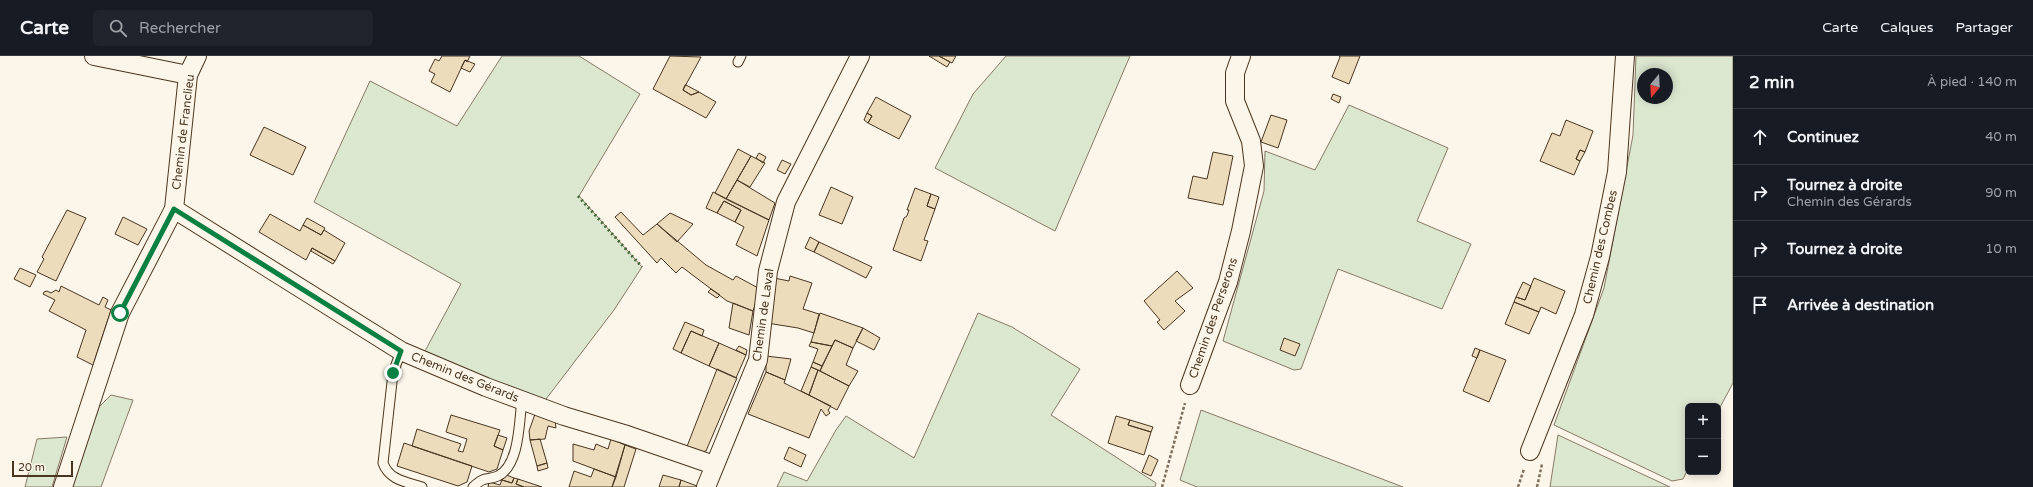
<!DOCTYPE html>
<html lang="fr">
<head>
<meta charset="utf-8">
<style>
	body { margin:0; font-family:"Varela Round",sans-serif; background:#20242c; color:#f1f3f6 }
	.controls { position:absolute; right:12px; bottom:12px; display:grid; overflow:hidden; border-radius:6px; box-shadow:0 2px 10px #0003 }
	.controls button { width:36px; height:36px; display:grid; place-items:center; padding:0; border:0; border-bottom:1px solid #363941; background:#171b24; color:#f1f3f6; font:20px sans-serif }
	.compass { position:absolute; left:1637px; top:12px; width:36px; height:36px; border-radius:50%; background:#171b24; box-shadow:0 2px 10px #0003; rotate:198deg }
	.scale { position:absolute; left:12px; bottom:10px; width:61px; box-sizing:border-box; padding-left:4px; border:2px solid #4a3520; border-top:0; font-size:11px; line-height:14px; white-space:nowrap; color:#4a3520; -webkit-text-stroke:3px #fbf6e9; paint-order:stroke }
	.stop { position:absolute; width:12px; height:12px; margin:-9px; border:3px solid #0b8043; border-radius:50%; background:#fff }
	.stop.end { background:#0b8043; border-color:#fff; box-shadow:0 1px 4px #0008 }
	.list { margin:0; padding:0; list-style:none }
	h2 { display:flex; justify-content:space-between; align-items:center; height:52px; margin:0; padding:0 16px; font-size:17px }
	h2 small { font-size:13px; font-weight:400; color:#9ea1a6 }
	.list li { display:grid; grid-template-columns:26px 1fr auto; gap:12px; align-items:center; box-sizing:border-box; height:56px; padding:0 16px; border-top:1px solid #363941 }
	.list b { display:block; font-size:15px; white-space:nowrap }
	.list p { margin:0; font-size:13px; white-space:nowrap; color:#9ea1a6 }
	.list em { font-size:13px; font-style:normal; color:#9ea1a6 }
	.icon { flex:none; width:22px; height:22px; fill:none; stroke:currentColor; stroke-width:2; stroke-linecap:round; stroke-linejoin:round }
	.map { position:relative; flex:none; width:1733px; height:431px; overflow:hidden }
	header { display:flex; align-items:center; gap:24px; box-sizing:border-box; height:56px; padding:0 20px; background:#171b24; border-bottom:1px solid #363941 }
	header strong { font-size:19px }
	nav { display:flex; gap:22px; margin-inline-start:auto; font-size:14px }
	.search { width:280px; height:36px; background:#20242c; display:flex; align-items:center; gap:10px; box-sizing:border-box; padding:0 14px; border-radius:6px; color:#9ea1a6; font-size:15px }
	main { display:flex }
	aside { flex:1; background:#171b24 }
	.map>svg:first-child { display:block }
	.green { fill:#dce7d0; stroke:#887966; fill-rule:evenodd }
	.building { fill:#ecdcbc; stroke:#4a3520 }
	.lines { fill:none; stroke-linecap:round; stroke-linejoin:round }
	.lane-casing { stroke:#4a3520; stroke-width:11 }
	.street-casing { stroke:#4a3520; stroke-width:20 }
	.path { stroke:#7f6f5c; stroke-width:2.5; stroke-dasharray:3 2; stroke-linecap:butt }
	.lane { stroke:#fbf6e9; stroke-width:9 }
	.street { stroke:#fbf6e9; stroke-width:18 }
	.hedge { stroke:#436837; stroke-width:3; stroke-dasharray:2 3; stroke-linecap:butt }
	.route { stroke:#0b8043; stroke-width:5 }
	.labels { text-anchor:middle; dominant-baseline:central; stroke-width:3; stroke-linejoin:round; paint-order:stroke }
	.street-label { font-size:12px; fill:#4a3520; stroke:#fbf6e9 }
</style>
</head>
<body>
<header>
<strong>Carte</strong>
<div class="search"><svg class="icon" aria-label="search" viewBox="0 0 24 24"><circle cx="10" cy="10" r="6"/><path d="M15 15l6 6"/></svg>Rechercher</div>
<nav><a>Carte</a><a>Calques</a><a>Partager</a></nav>
</header>
<main>
<div class="map">
<svg width="1733" height="431" viewBox="0 0 1733 431">
	<rect width="100%" height="100%" fill="#fbf6e9"/>
	<!-- green -->
	<path class="green" d="M 502,0 L 579,0 L 640,38 L 579,140 L 642,211 L 614,254 L 543,347 L 425,295 L 461,228 L 314,146 L 370,25 L 457,70 Z
		M 1006,0 L 1130,0 L 1055,175 L 935,112 L 973,38 Z
		M 1636,0 L 1733,0 L 1733,327 L 1718,355 L 1718,350 L 1688,350 L 1688,413 L 1683,423 L 1672,425 L 1554,369 L 1604,232 L 1633,79 ZM 1643,18 L 1667,18 L 1667,42 L 1643,42 Z
		M 1349,49 L 1448,92 L 1417,165 L 1471,188 L 1442,253 L 1338,213 L 1301,313 L 1294,314 L 1223,285 L 1264,135 L 1265,95 L 1315,114 Z
		M 978,257 L 1012,271 L 1080,313 L 1051,359 L 1156,427 L 1155,431 L 777,431 L 784,416 L 807,425 L 836,374 L 846,360 L 914,402 Z
		M 111,339 L 133,344 L 101,431 L 69,431 L 99,351 Z
		M 1201,354 L 1403,431 L 1197,431 L 1180,424 Z
		M 1558,379 L 1670,431 L 1550,431 Z
		M 67,381 L 52,431 L 25,431 L 37,383 Z"/>
	<!-- building -->
	<path class="building" d="M 442,0 L 470,0 L 467,6 L 465,4 L 450,36 L 431,26 L 435,18 L 429,15 L 435,3 L 439,5 Z
		M 670,0 L 701,1 L 683,34 L 691,39 L 699,36 L 716,46 L 706,62 L 653,33 Z
		M 929,0 L 939,0 L 950,6 L 947,11 Z
		M 939,0 L 956,0 L 952,7 Z
		M 1339,0 L 1360,0 L 1349,28 L 1332,21 L 1340,1 Z
		M 465,4 L 475,8 L 470,16 L 461,12 Z
		M 685,29 L 686,29 L 699,36 L 691,39 L 683,34 Z
		M 1333,38 L 1341,41 L 1339,47 L 1331,43 Z
		M 876,41 L 911,60 L 899,83 L 868,67 L 872,60 L 867,57 Z
		M 867,57 L 872,60 L 868,67 L 864,64 Z
		M 1271,59 L 1287,64 L 1278,92 L 1261,86 Z
		M 1566,64 L 1593,75 L 1585,96 L 1580,94 L 1576,103 L 1580,105 L 1574,119 L 1540,105 L 1552,77 L 1560,80 Z
		M 264,71 L 306,91 L 293,119 L 250,99 Z
		M 738,93 L 751,100 L 726,143 L 715,137 Z
		M 1580,94 L 1585,96 L 1580,105 L 1576,103 Z
		M 1213,96 L 1233,100 L 1223,149 L 1188,142 L 1193,120 L 1207,123 Z
		M 759,97 L 766,101 L 763,107 L 756,102 Z
		M 751,100 L 765,107 L 750,131 L 737,124 Z
		M 782,104 L 791,108 L 785,118 L 777,114 Z
		M 737,124 L 775,147 L 769,164 L 726,143 Z
		M 831,131 L 853,141 L 842,168 L 819,159 Z
		M 915,132 L 931,138 L 927,150 L 935,153 L 924,184 L 928,185 L 921,205 L 893,194 L 904,162 L 907,160 L 909,154 L 907,154 Z
		M 713,136 L 769,164 L 757,200 L 736,189 L 744,171 L 735,166 L 741,154 L 724,145 L 717,157 L 706,152 Z
		M 931,138 L 939,141 L 935,153 L 927,150 Z
		M 724,145 L 741,154 L 735,166 L 717,157 Z
		M 67,154 L 86,162 L 56,225 L 37,216 L 44,203 L 42,201 Z
		M 621,156 L 643,179 L 657,168 L 706,209 L 733,224 L 736,220 L 760,233 L 753,255 L 727,245 L 682,211 L 676,217 L 661,202 L 657,207 L 615,161 Z
		M 670,157 L 693,168 L 677,186 L 657,168 Z
		M 270,158 L 300,175 L 303,169 L 321,179 L 324,174 L 345,187 L 335,205 L 312,192 L 306,204 L 259,176 Z
		M 123,161 L 147,173 L 138,189 L 115,178 Z
		M 307,162 L 325,172 L 321,179 L 303,169 Z
		M 810,181 L 819,186 L 814,196 L 805,192 Z
		M 819,186 L 872,211 L 866,222 L 814,196 Z
		M 312,192 L 335,205 L 333,208 L 311,195 Z
		M 20,212 L 36,219 L 30,231 L 14,223 Z
		M 1177,215 L 1193,232 L 1175,245 L 1185,255 L 1164,274 L 1157,266 L 1160,264 L 1144,245 Z
		M 790,220 L 812,227 L 803,253 L 819,258 L 814,277 L 798,272 L 767,267 L 774,222 L 789,225 Z
		M 1534,222 L 1565,235 L 1556,258 L 1541,251 L 1539,256 L 1514,246 L 1516,241 L 1525,244 Z
		M 1523,226 L 1531,230 L 1525,244 L 1516,241 Z
		M 61,230 L 99,249 L 103,241 L 108,244 L 105,251 L 111,254 L 93,309 L 77,301 L 86,274 L 49,255 L 55,244 L 43,238 L 44,236 L 47,235 L 51,237 L 56,234 L 59,236 Z
		M 711,233 L 720,239 L 717,242 L 708,236 Z
		M 1514,246 L 1539,256 L 1529,278 L 1505,268 Z
		M 733,247 L 753,255 L 749,279 L 729,272 Z
		M 820,257 L 863,272 L 853,292 L 835,284 L 832,290 L 811,286 Z
		M 685,266 L 704,274 L 702,280 L 691,275 L 681,297 L 673,293 Z
		M 863,272 L 880,282 L 874,294 L 856,285 Z
		M 691,275 L 719,287 L 709,310 L 681,297 Z
		M 1284,282 L 1300,288 L 1295,300 L 1280,294 Z
		M 835,284 L 853,292 L 846,309 L 858,315 L 849,330 L 820,315 Z
		M 811,286 L 832,290 L 822,310 L 813,306 L 818,293 L 809,290 Z
		M 719,287 L 746,299 L 736,322 L 709,310 Z
		M 739,290 L 747,294 L 746,299 L 736,294 Z
		M 1475,292 L 1480,294 L 1477,302 L 1472,300 Z
		M 1480,294 L 1506,304 L 1489,346 L 1463,335 Z
		M 766,300 L 791,303 L 785,324 L 766,316 Z
		M 813,306 L 822,310 L 820,315 L 811,311 Z
		M 811,311 L 818,314 L 809,339 L 801,335 Z
		M 717,313 L 737,322 L 706,395 L 695,397 L 686,393 Z
		M 818,314 L 849,330 L 837,354 L 809,339 Z
		M 766,316 L 785,324 L 784,327 L 831,350 L 828,354 L 830,357 L 826,360 L 821,353 L 809,382 L 748,358 Z
		M 535,358 L 555,364 L 556,372 L 548,370 L 545,383 L 530,384 L 529,375 Z
		M 451,359 L 500,374 L 494,390 L 503,394 L 497,413 L 489,416 L 412,390 L 417,373 L 461,388 L 458,395 L 463,396 L 467,383 L 446,376 Z
		M 1116,360 L 1130,364 L 1128,369 L 1151,376 L 1144,399 L 1108,387 Z
		M 1130,364 L 1153,371 L 1151,376 L 1128,369 Z
		M 498,379 L 507,382 L 503,394 L 494,390 Z
		M 540,383 L 547,407 L 537,410 L 530,384 Z
		M 611,383 L 625,389 L 616,421 L 573,405 L 573,388 L 594,394 L 596,388 L 608,393 Z
		M 404,387 L 472,410 L 467,426 L 458,430 L 397,410 Z
		M 625,389 L 636,393 L 624,431 L 612,431 Z
		M 789,391 L 806,399 L 801,411 L 784,403 Z
		M 1149,399 L 1158,404 L 1151,420 L 1142,416 Z
		M 547,407 L 548,412 L 538,415 L 537,410 Z
		M 594,413 L 616,421 L 612,431 L 569,431 L 574,415 L 591,421 Z
		M 504,418 L 514,422 L 512,427 L 502,424 Z
		M 663,419 L 681,424 L 679,431 L 659,431 Z
		M 514,422 L 518,423 L 516,428 L 524,431 L 488,431 L 489,426 L 500,429 L 502,424 L 512,427 Z
		M 518,423 L 542,431 L 524,431 L 516,428 Z
		M 681,424 L 697,430 L 697,431 L 679,431 Z"/>
	<g class="lines">
		<!-- lane casing -->
		<g class="lane-casing">
			<path id="lane" d="M 738,6 L 741,0
				M 401,295 L 393,317 L 383,407 C 389,424 406,426 422,431
				M 473,431 C 486,419 486,425 498,420 C 520,409 519,365 522,344"/>
		</g>
		<!-- street casing -->
		<g class="street-casing">
			<path id="street" d="M 94,0 L 188,19
				M 174,153 L 401,295 L 486,331 L 564,360 L 624,378 L 714,409
				M 1190,329 L 1228,226 L 1241,175 L 1254,110 L 1251,85 L 1235,45 L 1235,17 L 1241,0
				M 1530,395 L 1584,259 L 1600,201 L 1617,116 L 1625,0
				M 63,431 L 120,257 L 174,153 L 188,19 L 197,0
				M 706,431 L 758,304 L 768,215 L 786,146 L 860,0"/>
		</g>
		<!-- path -->
		<path class="path" d="M 1162,431 L 1185,347
			M 1518,431 L 1524,413
			M 1537,431 L 1542,408"/>
		<!-- lane -->
		<use href="#lane" class="lane"/>
		<!-- street -->
		<use href="#street" class="street"/>
		<!-- hedge -->
		<path class="hedge" d="M 578,140 L 642,211"/>
	</g>
	<g class="lines">
		<!-- route -->
		<path class="route" d="M 120,257 L 174,153 L 401,295 L 393,317"/>
	</g>
	<g class="labels">
		<!-- street labels -->
		<g class="street-label">
			<text transform="translate(183 76) rotate(-83)">Chemin de Franclieu</text>
			<text transform="translate(1600 191) rotate(-77)">Chemin des Combes</text>
			<text transform="translate(763 259) rotate(-82)">Chemin de Laval</text>
			<text transform="translate(1213 262) rotate(-71)">Chemin des Perserons</text>
			<text transform="translate(465 321) rotate(22)">Chemin des Gérards</text>
		</g>
	</g>
</svg>
<div class="controls">
<button>+</button>
<button>−</button>
</div>
<svg class="compass" viewBox="-18 -18 36 36"><path d="M0-13l5 13h-10z" fill="#e53935"/><path d="M0 13l5-13h-10z" fill="#9ea1a6"/></svg>
<div class="scale">20 m</div>
<div class="stop" style="left:120px;top:257px"></div>
<div class="stop end" style="left:393px;top:317px"></div>
</div>
<aside>
<h2>2 min<small>À pied · 140 m</small></h2>
<ul class="list">
<li><svg class="icon" aria-label="ahead" viewBox="0 0 24 24"><path d="M12 20V5M6 11l6-6 6 6"/></svg><div><b>Continuez</b></div><em>40 m</em></li>
<li><svg class="icon" aria-label="right" viewBox="0 0 24 24"><path d="M7 20v-9h11M14 6l5 5-5 5"/></svg><div><b>Tournez à droite</b><p>Chemin des Gérards</p></div><em>90 m</em></li>
<li><svg class="icon" aria-label="right" viewBox="0 0 24 24"><path d="M7 20v-9h11M14 6l5 5-5 5"/></svg><div><b>Tournez à droite</b></div><em>10 m</em></li>
<li><svg class="icon" aria-label="arrive" viewBox="0 0 24 24"><path d="M6 21V4h12l-3 4 3 4H6"/></svg><div><b>Arrivée à destination</b></div></li>
</ul>
</aside>
</main>
</body>
</html>
